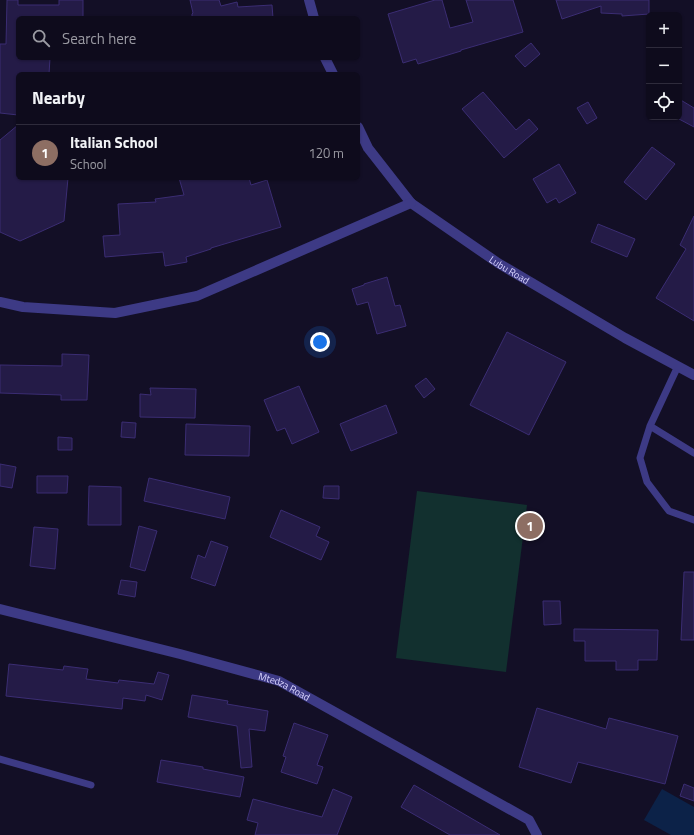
<!DOCTYPE html>
<html lang="en">
<head>
<meta charset="utf-8">
<style>
	body { margin:0; font-family:"Titillium Web",sans-serif; background:#1c1929; color:#f1f3f6 }
	.controls { position:absolute; right:12px; top:12px; display:grid; overflow:hidden; border-radius:6px; box-shadow:0 1px 3px #0004 }
	.controls button { width:36px; height:36px; display:grid; place-items:center; padding:0; border:0; border-bottom:1px solid #2e2b3b; background:#0e0b1c; color:#f1f3f6; font:20px sans-serif }
	.you { position:absolute; left:320px; top:342px; width:14px; height:14px; margin:-10px; border:3px solid #fff; border-radius:50%; background:#1a73e8; box-shadow:0 0 0 6px #1a73e833 }
	.badge { display:grid; place-items:center; width:26px; height:26px; border-radius:50%; background:#00e5ff; color:#fff; font-size:13px; font-weight:700 }
	.pin { position:absolute; translate:-50% -50%; border:2px solid #fff; box-shadow:0 1px 4px #0006 }
	.list { margin:0; padding:0; list-style:none }
	h2 { display:flex; justify-content:space-between; align-items:center; height:52px; margin:0; padding:0 16px; font-size:17px }
	h2 small { font-size:13px; font-weight:400; color:#9b9ba3 }
	.list li { display:grid; grid-template-columns:26px 1fr auto; gap:12px; align-items:center; box-sizing:border-box; height:56px; padding:0 16px; border-top:1px solid #2e2b3b }
	.list b { display:block; font-size:15px; white-space:nowrap }
	.list p { margin:0; font-size:13px; white-space:nowrap; color:#9b9ba3 }
	.list em { font-size:13px; font-style:normal; color:#9b9ba3 }
	.icon { flex:none; width:22px; height:22px; fill:none; stroke:currentColor; stroke-width:2; stroke-linecap:round; stroke-linejoin:round }
	.map { position:relative; flex:none; width:694px; height:835px; overflow:hidden }
	.search { position:absolute; background:#0e0b1c; box-shadow:0 1px 3px #0004; left:16px; top:16px; width:344px; height:44px; display:flex; align-items:center; gap:10px; box-sizing:border-box; padding:0 14px; border-radius:6px; color:#9b9ba3; font-size:15px }
	.panel { position:absolute; background:#0e0b1c; box-shadow:0 1px 3px #0004; left:16px; top:72px; width:344px; height:108px; border-radius:6px }
	.map>svg:first-child { display:block }
	.green { fill:#12302f }
	.water { fill:#0c2248 }
	.building { fill:#241b47; stroke:#3b2d73 }
	.lines { fill:none; stroke-linecap:round; stroke-linejoin:round }
	.lane { stroke:#3d3a85; stroke-width:7 }
	.street { stroke:#3d3a85; stroke-width:10 }
	.labels { text-anchor:middle; dominant-baseline:central; stroke-width:3; stroke-linejoin:round; paint-order:stroke }
	.street-label { font-size:10px; fill:#d9d4ff; stroke:#130f26 }
</style>
</head>
<body>
<div class="map">
<svg width="694" height="835" viewBox="0 0 694 835">
	<rect width="100%" height="100%" fill="#130f26"/>
	<!-- green -->
	<path class="green" d="M 417,491 L 527,505 L 506,672 L 396,658 Z"/>
	<!-- water -->
	<path class="water" d="M 662,789 L 694,807 L 694,835 L 671,835 L 644,820 Z"/>
	<!-- building -->
	<path class="building" d="M 7,0 L 18,0 L 18,5 L 59,5 L 59,0 L 83,0 L 83,18 L 18,18 L 18,58 L 50,58 L 49,74 L 18,74 L 18,115 L 0,113 L 0,44 L 6,44 Z
		M 190,0 L 219,0 L 221,6 L 237,2 L 238,7 L 272,5 L 273,18 L 192,18 L 192,14 L 193,13 Z
		M 435,0 L 442,0 L 450,28 L 473,22 L 466,0 L 513,0 L 523,32 L 461,50 L 461,51 L 418,64 L 416,59 L 403,63 L 388,14 Z
		M 556,0 L 649,0 L 649,14 L 622,16 L 622,14 L 601,13 L 601,6 L 562,19 Z
		M 531,43 L 540,54 L 525,67 L 515,56 Z
		M 483,92 L 516,130 L 529,119 L 538,129 L 504,158 L 462,109 Z
		M 679,99 L 694,108 L 694,127 L 679,119 Z
		M 588,102 L 597,118 L 587,124 L 577,108 Z
		M 18,125 L 18,178 L 68,178 L 64,221 L 20,241 L 0,232 L 0,140 Z
		M 652,147 L 675,164 L 646,200 L 624,182 Z
		M 559,164 L 576,193 L 559,203 L 556,198 L 547,203 L 533,179 Z
		M 179,178 L 249,178 L 251,185 L 267,180 L 281,227 L 211,248 L 211,249 L 186,257 L 187,262 L 165,266 L 163,252 L 105,257 L 103,236 L 120,235 L 118,204 L 156,202 L 155,199 L 184,195 Z
		M 694,216 L 694,321 L 656,298 L 686,249 L 680,245 Z
		M 598,224 L 635,239 L 627,257 L 591,242 Z
		M 387,277 L 395,306 L 400,305 L 406,326 L 377,334 L 368,302 L 357,305 L 352,289 L 364,285 L 364,284 Z
		M 507,332 L 566,362 L 529,435 L 470,405 Z
		M 62,354 L 89,355 L 87,400 L 61,400 L 61,395 L 0,393 L 0,365 L 62,366 Z
		M 426,378 L 435,389 L 424,398 L 415,386 Z
		M 299,386 L 319,432 L 292,444 L 285,428 L 277,431 L 264,400 Z
		M 150,388 L 196,389 L 195,418 L 140,417 L 140,394 L 151,395 Z
		M 386,405 L 397,433 L 351,451 L 340,424 Z
		M 122,422 L 136,423 L 135,438 L 121,437 Z
		M 186,424 L 250,426 L 249,456 L 185,455 Z
		M 58,437 L 72,438 L 72,450 L 58,450 Z
		M 0,464 L 16,467 L 12,488 L 0,486 Z
		M 37,476 L 68,476 L 67,493 L 37,493 Z
		M 149,478 L 230,497 L 225,519 L 144,501 Z
		M 89,486 L 121,487 L 121,525 L 88,525 Z
		M 324,486 L 339,486 L 339,499 L 323,498 Z
		M 281,510 L 320,527 L 316,536 L 329,542 L 321,560 L 270,537 Z
		M 139,526 L 157,531 L 145,571 L 130,567 Z
		M 34,527 L 58,529 L 55,569 L 30,566 Z
		M 211,541 L 228,547 L 215,586 L 191,578 L 198,555 L 205,558 Z
		M 684,572 L 694,572 L 694,640 L 681,640 Z
		M 121,580 L 137,582 L 135,597 L 118,594 Z
		M 543,601 L 560,601 L 561,624 L 544,625 Z
		M 574,629 L 658,630 L 657,660 L 638,660 L 638,670 L 616,670 L 616,661 L 585,661 L 585,641 L 574,641 Z
		M 9,664 L 63,670 L 64,666 L 88,669 L 86,679 L 118,683 L 119,680 L 154,684 L 158,672 L 169,675 L 162,700 L 146,695 L 145,701 L 123,698 L 122,709 L 6,696 Z
		M 192,695 L 228,701 L 227,704 L 268,711 L 265,731 L 249,729 L 252,767 L 241,768 L 237,726 L 188,717 Z
		M 537,708 L 606,729 L 609,718 L 678,736 L 665,784 L 578,762 L 571,783 L 519,767 Z
		M 294,723 L 328,735 L 317,765 L 323,767 L 317,784 L 281,772 L 286,757 L 283,756 Z
		M 161,760 L 203,767 L 203,769 L 244,777 L 240,797 L 157,782 Z
		M 684,784 L 694,788 L 694,801 L 680,796 Z
		M 414,785 L 500,835 L 450,835 L 401,807 Z
		M 333,789 L 352,797 L 337,835 L 255,835 L 258,823 L 247,820 L 253,799 L 322,817 Z"/>
	<g class="lines">
		<!-- lane -->
		<path class="lane" d="M 678,366 L 650,426 L 640,458 L 647,482 L 669,511 L 694,520
			M 650,426 L 694,453
			M 0,759 L 91,785"/>
		<!-- street -->
		<g class="street">
			<path d="M 309,0 L 314,18"/>
			<path d="M 325,58 L 333,74"/>
			<path id="s1" d="M 358,127 L 368,148 L 411,203 L 498,263 L 625,338 L 694,375"/>
			<path d="M 0,302 L 23,307 L 115,313 L 197,296 L 411,203"/>
			<path id="s2" d="M 0,609 L 180,654 L 279,681 L 529,820 L 537,835"/>
		</g>
	</g>
	<g class="labels">
		<!-- street labels -->
		<g class="street-label">
			<text stroke="none"><textPath href="#s1" startOffset="212">Lubu Road</textPath></text>
			<text stroke="none"><textPath href="#s2" startOffset="295">Mtedza Road</textPath></text>
		</g>
	</g>
</svg>
<div class="controls">
<button>+</button>
<button>−</button>
<button><svg class="icon" aria-label="locate" viewBox="0 0 24 24"><circle cx="12" cy="12" r="6"/><path d="M12 2v4M12 18v4M2 12h4M18 12h4"/></svg></button>
</div>
<div class="you"></div>
<div class="pin badge" style="left:530px;top:526px;background:#8d6e63">1</div>
<div class="search"><svg class="icon" aria-label="search" viewBox="0 0 24 24"><circle cx="10" cy="10" r="6"/><path d="M15 15l6 6"/></svg>Search here</div>
<section class="panel">
<h2>Nearby<small></small></h2>
<ul class="list">
<li><span class="badge" style="background:#8d6e63">1</span><div><b>Italian School</b><p>School</p></div><em>120 m</em></li>
</ul>
</section>
</div>
</body>
</html>
